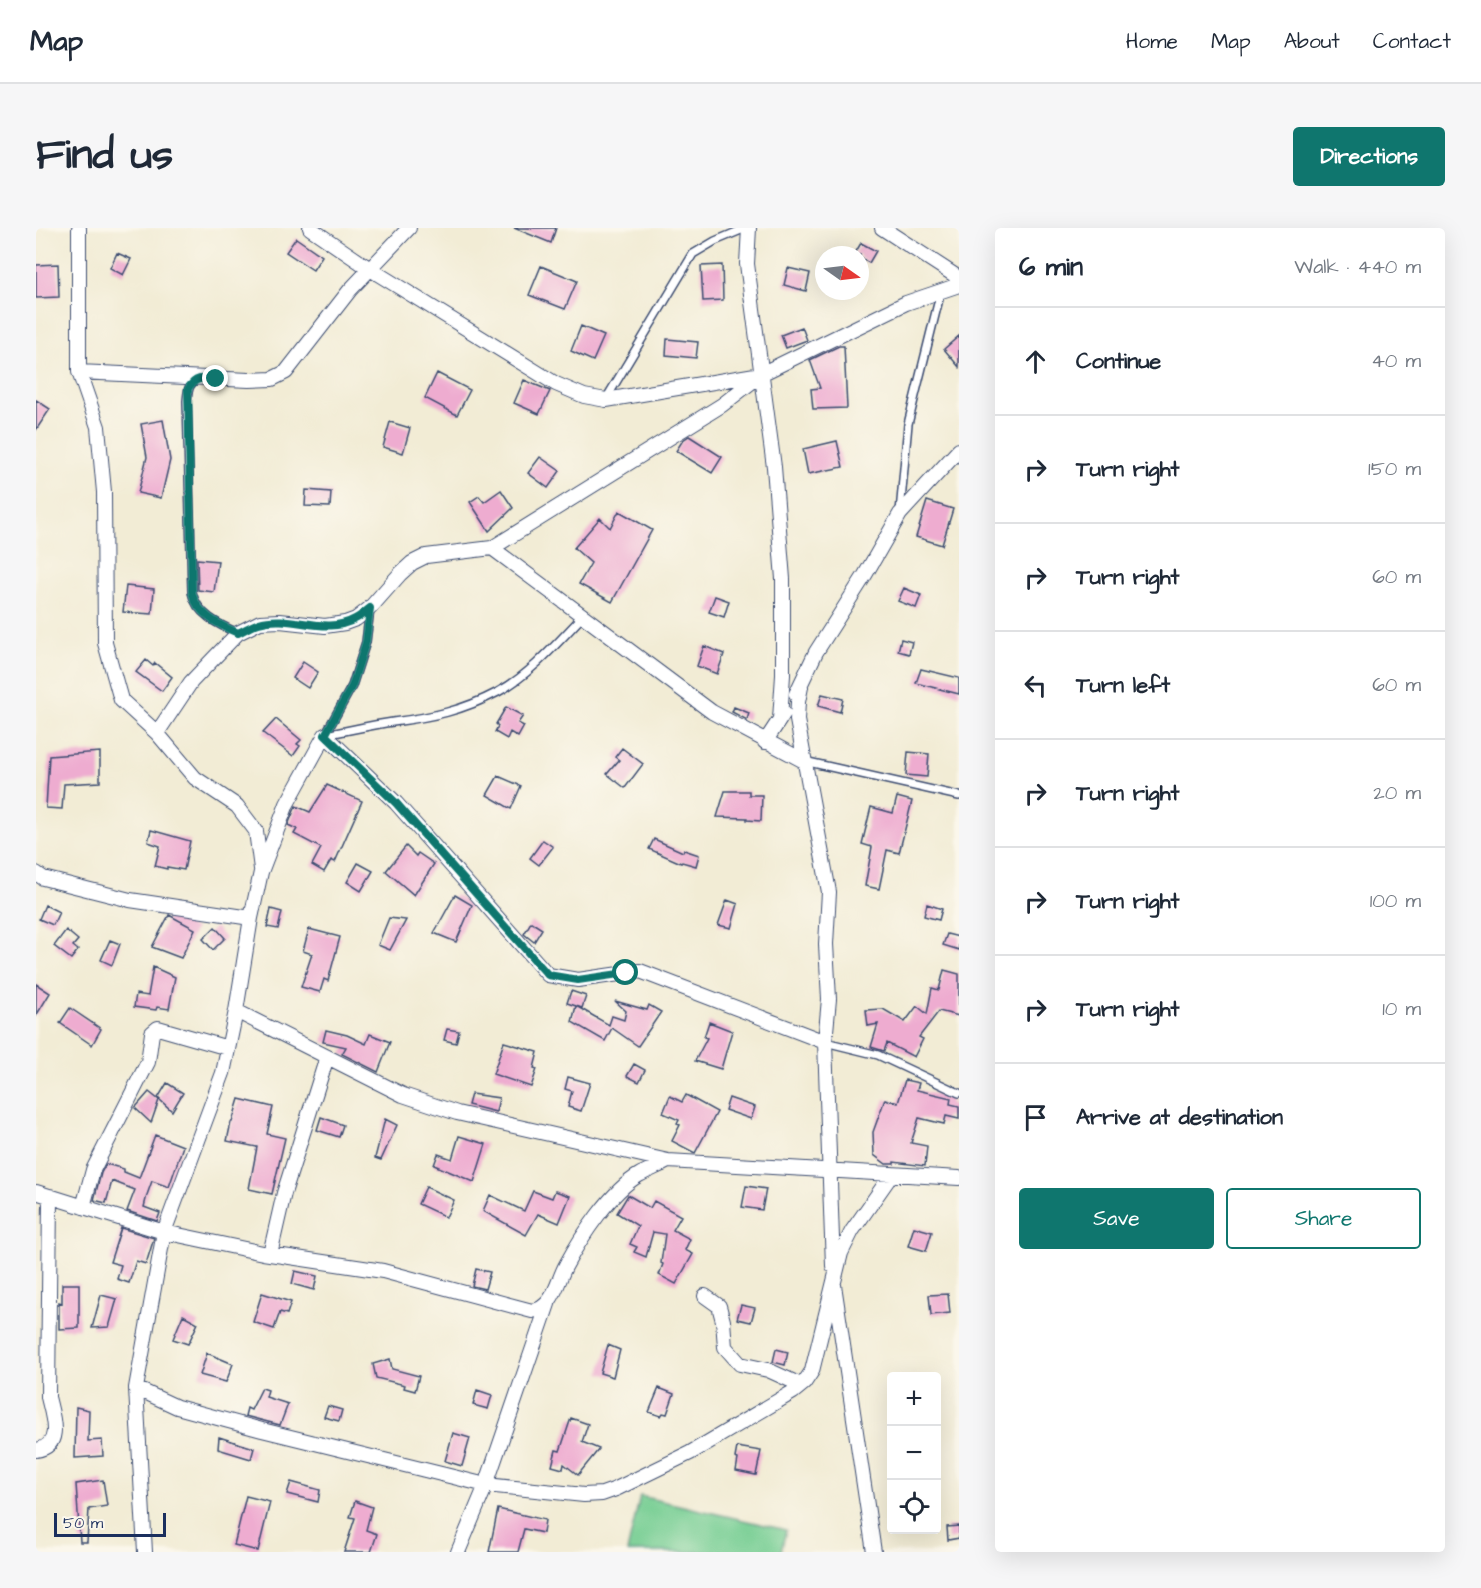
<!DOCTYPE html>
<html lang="en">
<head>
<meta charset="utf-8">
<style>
	body { margin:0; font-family:"Architects Daughter",sans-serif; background:#f6f6f7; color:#1f2937 }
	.controls { position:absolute; right:18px; bottom:18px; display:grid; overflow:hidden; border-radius:6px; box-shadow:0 6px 24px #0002 }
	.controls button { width:54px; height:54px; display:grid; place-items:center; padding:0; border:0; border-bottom:2px solid #e0e1e3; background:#fff; color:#1f2937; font:30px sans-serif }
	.compass { position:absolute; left:779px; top:18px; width:54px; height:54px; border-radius:50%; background:#fff; box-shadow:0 6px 24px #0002; rotate:104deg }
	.scale { position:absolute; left:18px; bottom:15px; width:112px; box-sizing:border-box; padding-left:6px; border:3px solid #1b2f5e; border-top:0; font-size:16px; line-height:21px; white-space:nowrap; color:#1b2f5e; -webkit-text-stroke:4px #fbf7ec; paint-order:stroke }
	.stop { position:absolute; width:18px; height:18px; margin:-14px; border:4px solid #0f766e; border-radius:50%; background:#fff }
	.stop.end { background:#0f766e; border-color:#fff; box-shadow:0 2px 6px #0008 }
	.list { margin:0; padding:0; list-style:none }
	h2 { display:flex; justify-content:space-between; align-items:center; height:78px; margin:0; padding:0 24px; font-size:26px }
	h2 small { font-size:20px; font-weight:400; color:#747a83 }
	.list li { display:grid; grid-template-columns:39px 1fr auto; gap:18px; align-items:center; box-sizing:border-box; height:108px; padding:0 24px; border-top:2px solid #e0e1e3 }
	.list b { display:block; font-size:22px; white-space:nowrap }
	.list em { font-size:20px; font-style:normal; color:#747a83 }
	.actions { display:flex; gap:12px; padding:18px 24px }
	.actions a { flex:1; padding:14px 0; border:2px solid #0f766e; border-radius:6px; text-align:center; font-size:21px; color:#0f766e }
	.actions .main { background:#0f766e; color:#fff }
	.icon { flex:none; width:33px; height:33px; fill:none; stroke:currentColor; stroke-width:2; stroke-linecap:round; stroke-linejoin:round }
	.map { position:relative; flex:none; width:923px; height:1324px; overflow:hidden; border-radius:6px }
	header { display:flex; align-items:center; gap:36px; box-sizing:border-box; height:84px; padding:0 30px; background:#fff; border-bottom:2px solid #e0e1e3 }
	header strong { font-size:28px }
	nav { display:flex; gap:33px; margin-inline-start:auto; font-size:21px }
	.intro { display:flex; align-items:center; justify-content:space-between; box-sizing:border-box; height:144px; padding:0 36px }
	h1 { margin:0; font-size:42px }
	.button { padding:15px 27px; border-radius:6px; background:#0f766e; color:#fff; font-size:21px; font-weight:700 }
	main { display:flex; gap:36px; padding:0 36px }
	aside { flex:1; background:#fff; border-radius:6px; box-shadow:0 6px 24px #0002 }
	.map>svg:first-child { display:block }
	.green { fill:#75cd92; stroke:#487e78; stroke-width:1.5 }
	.building { fill:#eeacd0 }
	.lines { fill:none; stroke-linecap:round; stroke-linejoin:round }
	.service-casing { stroke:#3b4b70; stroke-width:10 }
	.minor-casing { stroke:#3b4b70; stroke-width:16 }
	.service { stroke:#fff; stroke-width:7 }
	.minor { stroke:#fff; stroke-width:14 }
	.route { stroke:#0f766e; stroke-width:8 }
</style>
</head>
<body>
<header>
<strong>Map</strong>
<nav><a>Home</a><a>Map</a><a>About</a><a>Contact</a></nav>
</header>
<div class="intro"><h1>Find us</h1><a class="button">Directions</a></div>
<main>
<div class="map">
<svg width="923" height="1324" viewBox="0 0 923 1324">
	<rect width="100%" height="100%" fill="#fbf7ec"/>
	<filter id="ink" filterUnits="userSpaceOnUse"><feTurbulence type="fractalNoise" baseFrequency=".0167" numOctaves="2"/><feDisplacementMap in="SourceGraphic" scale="12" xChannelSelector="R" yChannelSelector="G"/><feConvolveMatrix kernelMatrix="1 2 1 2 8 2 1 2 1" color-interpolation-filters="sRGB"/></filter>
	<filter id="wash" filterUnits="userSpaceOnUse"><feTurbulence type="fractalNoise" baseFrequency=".008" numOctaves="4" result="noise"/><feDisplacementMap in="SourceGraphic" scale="24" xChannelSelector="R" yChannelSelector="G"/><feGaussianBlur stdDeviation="1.35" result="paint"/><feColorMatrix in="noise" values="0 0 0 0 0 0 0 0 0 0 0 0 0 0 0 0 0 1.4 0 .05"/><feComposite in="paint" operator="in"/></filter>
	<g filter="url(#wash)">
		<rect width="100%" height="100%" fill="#f2ecd5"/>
		<!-- green -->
		<path class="green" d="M 604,1268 L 750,1302 L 745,1324 L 591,1324 Z"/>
		<g id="blocks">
			<!-- building -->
			<path class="building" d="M 478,0 L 520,0 L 515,15 Z
				M 260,10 L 286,28 L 277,42 L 250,24 Z
				M 825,15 L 840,23 L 833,35 L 824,30 L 824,27 L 818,27 Z
				M 81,25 L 95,31 L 87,47 L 74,40 Z
				M 22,36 L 23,69 L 0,70 L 0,37 Z
				M 686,37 L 687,72 L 667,73 L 665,38 Z
				M 505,38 L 541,53 L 529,81 L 493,67 Z
				M 752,40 L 774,45 L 770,63 L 748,57 Z
				M 545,98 L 568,108 L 557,133 L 535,123 Z
				M 766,99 L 771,112 L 750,120 L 745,107 Z
				M 923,108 L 923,139 L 908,121 Z
				M 631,111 L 662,114 L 660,130 L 630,127 Z
				M 803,118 L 808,118 L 811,180 L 777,181 L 775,161 L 784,160 L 774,132 Z
				M 401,145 L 434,162 L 421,187 L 389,170 Z
				M 488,152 L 514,163 L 503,186 L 478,175 Z
				M 0,172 L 14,181 L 0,202 Z
				M 127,192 L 134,232 L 125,270 L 102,265 L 111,229 L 105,196 Z
				M 354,194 L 374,200 L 367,225 L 347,219 Z
				M 653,208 L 686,229 L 676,245 L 640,223 L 647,212 Z
				M 801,213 L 807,239 L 772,246 L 767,221 Z
				M 504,229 L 524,243 L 512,260 L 492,245 Z
				M 270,262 L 295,264 L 294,279 L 269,278 Z
				M 465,262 L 477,280 L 453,303 L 434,274 L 443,268 L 448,274 Z
				M 891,273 L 917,281 L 906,317 L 880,309 Z
				M 583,283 L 616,302 L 576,374 L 543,356 L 555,335 L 538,320 L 564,290 L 574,300 Z
				M 161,331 L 182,333 L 178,364 L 162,362 Z
				M 90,358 L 118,361 L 116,386 L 87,384 Z
				M 868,360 L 885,367 L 880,380 L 862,373 Z
				M 679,368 L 693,373 L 688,389 L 673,384 Z
				M 865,411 L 876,414 L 873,426 L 862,423 Z
				M 668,418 L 688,426 L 681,446 L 661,438 Z
				M 110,432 L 117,438 L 119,435 L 136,449 L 126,463 L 100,444 Z
				M 267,434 L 282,444 L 272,460 L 257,450 Z
				M 885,441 L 923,450 L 923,466 L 880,455 Z
				M 786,466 L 807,471 L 804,484 L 782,478 Z
				M 470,479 L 487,488 L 482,495 L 488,498 L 482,509 L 474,504 L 471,511 L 459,504 L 462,498 L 460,496 Z
				M 698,479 L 713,485 L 711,492 L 696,484 Z
				M 240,491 L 265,512 L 261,516 L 264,518 L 257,528 L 227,505 Z
				M 586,520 L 607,536 L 589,560 L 571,546 L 583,532 L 579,529 Z
				M 64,524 L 64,554 L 28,556 L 26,581 L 10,580 L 13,528 Z
				M 872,524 L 893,526 L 891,549 L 870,547 Z
				M 462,548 L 485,558 L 475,581 L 451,567 Z
				M 291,557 L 326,573 L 299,634 L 295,632 L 288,644 L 276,637 L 285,620 L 258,606 L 261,601 L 252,597 L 260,578 L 274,584 Z
				M 689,563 L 713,563 L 713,567 L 726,567 L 725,593 L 711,592 L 711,590 L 681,589 Z
				M 861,569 L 876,573 L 863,625 L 851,622 L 843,661 L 829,658 L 836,619 L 826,616 L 835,579 L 857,585 Z
				M 115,602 L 154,613 L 148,642 L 131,639 L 131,641 L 119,638 L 124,618 L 112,614 Z
				M 618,611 L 647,624 L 648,622 L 663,627 L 660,638 L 646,634 L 645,635 L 613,621 Z
				M 507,612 L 517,619 L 503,637 L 494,630 Z
				M 370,618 L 380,628 L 382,625 L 398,636 L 378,667 L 350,643 Z
				M 322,635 L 337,643 L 325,663 L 311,654 Z
				M 419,667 L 436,677 L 420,714 L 398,705 Z
				M 691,672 L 702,676 L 695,700 L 682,697 Z
				M 891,676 L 906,681 L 903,692 L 888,688 Z
				M 9,677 L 23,684 L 17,697 L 3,691 Z
				M 235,681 L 246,684 L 242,701 L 231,699 Z
				M 133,687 L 159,701 L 145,730 L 116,719 Z
				M 353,690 L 370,692 L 354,722 L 342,717 Z
				M 495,694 L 506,701 L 498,714 L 488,706 Z
				M 179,699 L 189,710 L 177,722 L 167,711 Z
				M 273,701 L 304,709 L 292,753 L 288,751 L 284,764 L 265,759 L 276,726 L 267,723 Z
				M 30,702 L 42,712 L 37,718 L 42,722 L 35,731 L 18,718 Z
				M 911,706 L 923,709 L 923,722 L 907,717 Z
				M 74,712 L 84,716 L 76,737 L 65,732 Z
				M 117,739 L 139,749 L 133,781 L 121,779 L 120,782 L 98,779 L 100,766 L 112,768 Z
				M 908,742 L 923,746 L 923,788 L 903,783 L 883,809 L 887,811 L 878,829 L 851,815 L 848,823 L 835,819 L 842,796 L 832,798 L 830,782 L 847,781 L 869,794 L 881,778 L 891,786 L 896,760 L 903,762 Z
				M 0,756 L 14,765 L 0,788 Z
				M 535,763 L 550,768 L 546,780 L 531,775 Z
				M 579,773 L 611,782 L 613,777 L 625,784 L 602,818 L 576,800 L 569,813 L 536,794 L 540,778 L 573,797 L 576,788 L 588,792 L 590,783 Z
				M 34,780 L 65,801 L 56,817 L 24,795 Z
				M 673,794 L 696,803 L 685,841 L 659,833 L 671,810 L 668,809 Z
				M 411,801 L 423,803 L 420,815 L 408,812 Z
				M 290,802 L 311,807 L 330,816 L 334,806 L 354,814 L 342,844 L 306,826 L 310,819 L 287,814 Z
				M 468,814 L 502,824 L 498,840 L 501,841 L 495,859 L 457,846 Z
				M 598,836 L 609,842 L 603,854 L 591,848 Z
				M 532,849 L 554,855 L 545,883 L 532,879 L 536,863 L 529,861 Z
				M 869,852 L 883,855 L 881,862 L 915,870 L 914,876 L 923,878 L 923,891 L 910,888 L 908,896 L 883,890 L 875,915 L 891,918 L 889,938 L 858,934 L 858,936 L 850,936 L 838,927 L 837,904 L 849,871 L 862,875 Z
				M 131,855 L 147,865 L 136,883 L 122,870 Z
				M 113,864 L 123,872 L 115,895 L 99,880 Z
				M 435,866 L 463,870 L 460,884 L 432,877 Z
				M 650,867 L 681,884 L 659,925 L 636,913 L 644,897 L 641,896 L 643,892 L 627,885 L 634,868 L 646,874 Z
				M 693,870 L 719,879 L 715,891 L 689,882 Z
				M 203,871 L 237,879 L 231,906 L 249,910 L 236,966 L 213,961 L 221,919 L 191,913 L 195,894 L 196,894 Z
				M 285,889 L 307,897 L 303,909 L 281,902 Z
				M 349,891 L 361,897 L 345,932 L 339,930 Z
				M 119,907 L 147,918 L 133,959 L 116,953 L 111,967 L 108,979 L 124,985 L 121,993 L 91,983 L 99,962 L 76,953 L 70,975 L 58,972 L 65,945 L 70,936 L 88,941 L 88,944 L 103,950 Z
				M 423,908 L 450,916 L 438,954 L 398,937 L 402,926 L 416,931 Z
				M 710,958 L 730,961 L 726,982 L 706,979 Z
				M 390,959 L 418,972 L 410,989 L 382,976 Z
				M 497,963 L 516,970 L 519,963 L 534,968 L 523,995 L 502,986 L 490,1007 L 447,983 L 454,967 L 488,983 Z
				M 592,967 L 614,980 L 618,973 L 645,988 L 637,1002 L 654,1011 L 649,1022 L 657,1026 L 640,1056 L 623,1047 L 627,1036 L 625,1035 L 629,1006 L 617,1004 L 610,1029 L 598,1024 L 601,1019 L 594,1016 L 602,998 L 581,985 Z
				M 878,999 L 896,1004 L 890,1023 L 872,1018 Z
				M 85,1000 L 118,1010 L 110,1036 L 100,1033 L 93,1055 L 81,1051 L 85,1037 L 74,1034 Z
				M 440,1041 L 454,1044 L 449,1061 L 436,1058 Z
				M 259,1043 L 281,1048 L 278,1062 L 256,1056 Z
				M 26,1056 L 43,1056 L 43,1100 L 23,1101 L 23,1074 L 26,1075 Z
				M 226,1065 L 255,1074 L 251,1086 L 244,1084 L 238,1101 L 217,1094 Z
				M 912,1066 L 914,1085 L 895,1087 L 893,1067 Z
				M 65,1067 L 81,1071 L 73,1099 L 56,1100 Z
				M 705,1077 L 719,1080 L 715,1094 L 701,1091 Z
				M 147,1087 L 162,1095 L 152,1116 L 137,1111 Z
				M 572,1117 L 584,1122 L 577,1149 L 564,1145 Z
				M 740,1121 L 752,1124 L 749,1137 L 737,1134 Z
				M 171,1125 L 197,1136 L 190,1154 L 164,1147 Z
				M 354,1131 L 356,1141 L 383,1148 L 379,1163 L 368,1160 L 369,1157 L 340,1150 L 337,1136 Z
				M 226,1160 L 232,1162 L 230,1169 L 252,1176 L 244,1197 L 209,1188 L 211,1180 L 215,1182 Z
				M 623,1160 L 638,1166 L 631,1186 L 627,1185 L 625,1188 L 613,1184 Z
				M 441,1162 L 456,1167 L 452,1181 L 437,1177 Z
				M 292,1178 L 306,1182 L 303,1193 L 288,1189 Z
				M 40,1179 L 53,1182 L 52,1213 L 66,1212 L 67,1228 L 39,1230 Z
				M 535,1190 L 552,1196 L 546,1214 L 563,1221 L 542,1247 L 528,1236 L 527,1241 L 516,1238 L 520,1222 L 524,1223 Z
				M 417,1205 L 434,1210 L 426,1238 L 409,1233 Z
				M 183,1209 L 218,1220 L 215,1231 L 182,1221 Z
				M 701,1219 L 725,1223 L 720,1247 L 700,1243 L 702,1231 L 699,1230 Z
				M 67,1252 L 71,1278 L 53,1281 L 51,1314 L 44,1314 L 40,1256 Z
				M 255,1254 L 284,1262 L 282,1274 L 251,1266 Z
				M 210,1268 L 234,1274 L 222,1323 L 198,1317 Z
				M 319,1273 L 336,1279 L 330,1302 L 341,1306 L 335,1324 L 308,1324 L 319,1290 L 314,1289 Z
				M 462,1281 L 509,1292 L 507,1305 L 488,1301 L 482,1324 L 453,1324 Z
				M 923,1298 L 923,1310 L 912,1312 L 911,1299 Z"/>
		</g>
	</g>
	<g filter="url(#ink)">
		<use href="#blocks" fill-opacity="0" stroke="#3b4b70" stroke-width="1.5"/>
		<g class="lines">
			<!-- service casing -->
			<g class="service-casing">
				<path id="service" d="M 162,151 C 152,155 152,163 151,173 L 156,364 C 160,386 183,397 202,405
					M 570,171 L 657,26 L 679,13 L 710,0
					M 864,284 L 872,196 L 905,63
					M 289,507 C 312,503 334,497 357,494 C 396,489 426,483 462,464 C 495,446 521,415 547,388
					M 289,507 L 316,458 L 330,414 L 334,381
					M 768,533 L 923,568
					M 789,814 L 842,827 L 923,865"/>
			</g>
			<!-- minor casing -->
			<g class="minor-casing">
				<path id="minor" d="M 43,0 L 43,144 L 62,199 L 68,264 L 69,415 L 85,472 L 121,505 L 159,550 L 201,578 L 220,603 L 225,641
					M 274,0 L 334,41 L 520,156 L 548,168 L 570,172 L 725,146
					M 713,0 L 711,36 L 738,239 L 747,351 L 747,447 L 744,491
					M 846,0 L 923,50
					M 43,144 L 213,152 L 236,151 L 250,144 L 314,62 L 373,0
					M 456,320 L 676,484 L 768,533
					M 765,459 L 762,474 L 761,492 L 793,664 L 790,716 L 793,771 L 789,814 L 797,1038
					M 760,466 L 780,424 L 829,347 L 864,286 L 923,222
					M 121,505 L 155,454 L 202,405 L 224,394 L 244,393 L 289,398 L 309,395 L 320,391 L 334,380 L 364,346 L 376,335 L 390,328 L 456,320 L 686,177 L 727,145 L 870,75 L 923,57
					M 729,514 L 748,485
					M 0,645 L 7,650 L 94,672 L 215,690
					M 200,783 L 367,867 L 421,885 L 632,933 L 923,950
					M 0,964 L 128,1004 L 227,1025 L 347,1043 L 496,1083 C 518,1080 521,1053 530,1037 C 545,1009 575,963 603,947 C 612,942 623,938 632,933
					M 47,979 L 57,942 L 112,834 L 116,805 L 122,800 L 192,820
					M 234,1026 L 248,965 L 291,829
					M 798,1057 L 838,1324
					M 669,1068 L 683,1078 L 687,1093 L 689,1119 L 704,1136 L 732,1142 L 765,1157
					M 100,1160 L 141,1179 L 226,1202 L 450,1257 L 548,1267 L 566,1266 L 580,1261 L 654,1225 L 757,1164 L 768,1155 L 776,1143 L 805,1025 L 816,1003 L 856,946
					M 0,1222 C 28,1218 16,1187 12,1169 L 14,968
					M 109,1324 L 100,1160 L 128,1004 L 187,845 L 200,783 L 215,690 L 225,644 L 251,576 L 289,507 L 360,575 L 512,747 L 542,752 L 604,743 L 789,814
					M 422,1324 L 450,1257 L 512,1076"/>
			</g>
			<!-- service -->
			<use href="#service" class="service"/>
			<!-- minor -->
			<use href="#minor" class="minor"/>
		</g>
	</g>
	<g class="lines" filter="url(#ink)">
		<!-- route -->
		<path class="route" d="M 180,151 C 167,150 159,149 152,161 L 156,364 C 160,386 183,397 202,405 C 209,402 216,397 223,395 C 254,385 289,408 319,391 C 324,389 329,384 334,380 L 330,414 L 316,458 L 289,507 L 360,575 L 512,747 L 542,752 L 590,745"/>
	</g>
</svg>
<div class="controls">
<button>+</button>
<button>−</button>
<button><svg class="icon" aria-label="locate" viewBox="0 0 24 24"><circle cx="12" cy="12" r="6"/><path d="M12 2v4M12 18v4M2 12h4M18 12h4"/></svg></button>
</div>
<svg class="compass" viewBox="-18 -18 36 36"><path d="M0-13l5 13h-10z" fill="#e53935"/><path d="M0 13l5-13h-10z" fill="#747a83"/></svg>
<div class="scale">50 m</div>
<div class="stop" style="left:590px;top:745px"></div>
<div class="stop end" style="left:180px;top:151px"></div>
</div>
<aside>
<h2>6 min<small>Walk · 440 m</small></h2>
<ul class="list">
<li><svg class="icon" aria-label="ahead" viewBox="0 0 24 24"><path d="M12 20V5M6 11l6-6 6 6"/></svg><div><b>Continue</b></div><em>40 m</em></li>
<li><svg class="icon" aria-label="right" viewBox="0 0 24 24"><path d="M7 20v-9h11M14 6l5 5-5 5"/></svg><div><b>Turn right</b></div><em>150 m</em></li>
<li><svg class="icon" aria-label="right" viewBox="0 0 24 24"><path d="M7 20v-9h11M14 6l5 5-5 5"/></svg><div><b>Turn right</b></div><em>60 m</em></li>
<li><svg class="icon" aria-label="left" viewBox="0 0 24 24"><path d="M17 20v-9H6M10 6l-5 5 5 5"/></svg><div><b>Turn left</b></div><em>60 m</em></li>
<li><svg class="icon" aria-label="right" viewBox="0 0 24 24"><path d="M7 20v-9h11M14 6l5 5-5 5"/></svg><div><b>Turn right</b></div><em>20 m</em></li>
<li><svg class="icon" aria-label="right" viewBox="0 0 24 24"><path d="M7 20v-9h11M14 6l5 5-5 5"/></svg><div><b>Turn right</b></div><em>100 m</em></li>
<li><svg class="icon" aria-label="right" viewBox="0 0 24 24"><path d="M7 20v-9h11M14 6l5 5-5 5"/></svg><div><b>Turn right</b></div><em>10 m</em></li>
<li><svg class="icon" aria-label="arrive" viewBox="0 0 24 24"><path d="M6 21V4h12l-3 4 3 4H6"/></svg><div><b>Arrive at destination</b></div></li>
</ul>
<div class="actions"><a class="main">Save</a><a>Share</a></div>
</aside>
</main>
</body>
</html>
